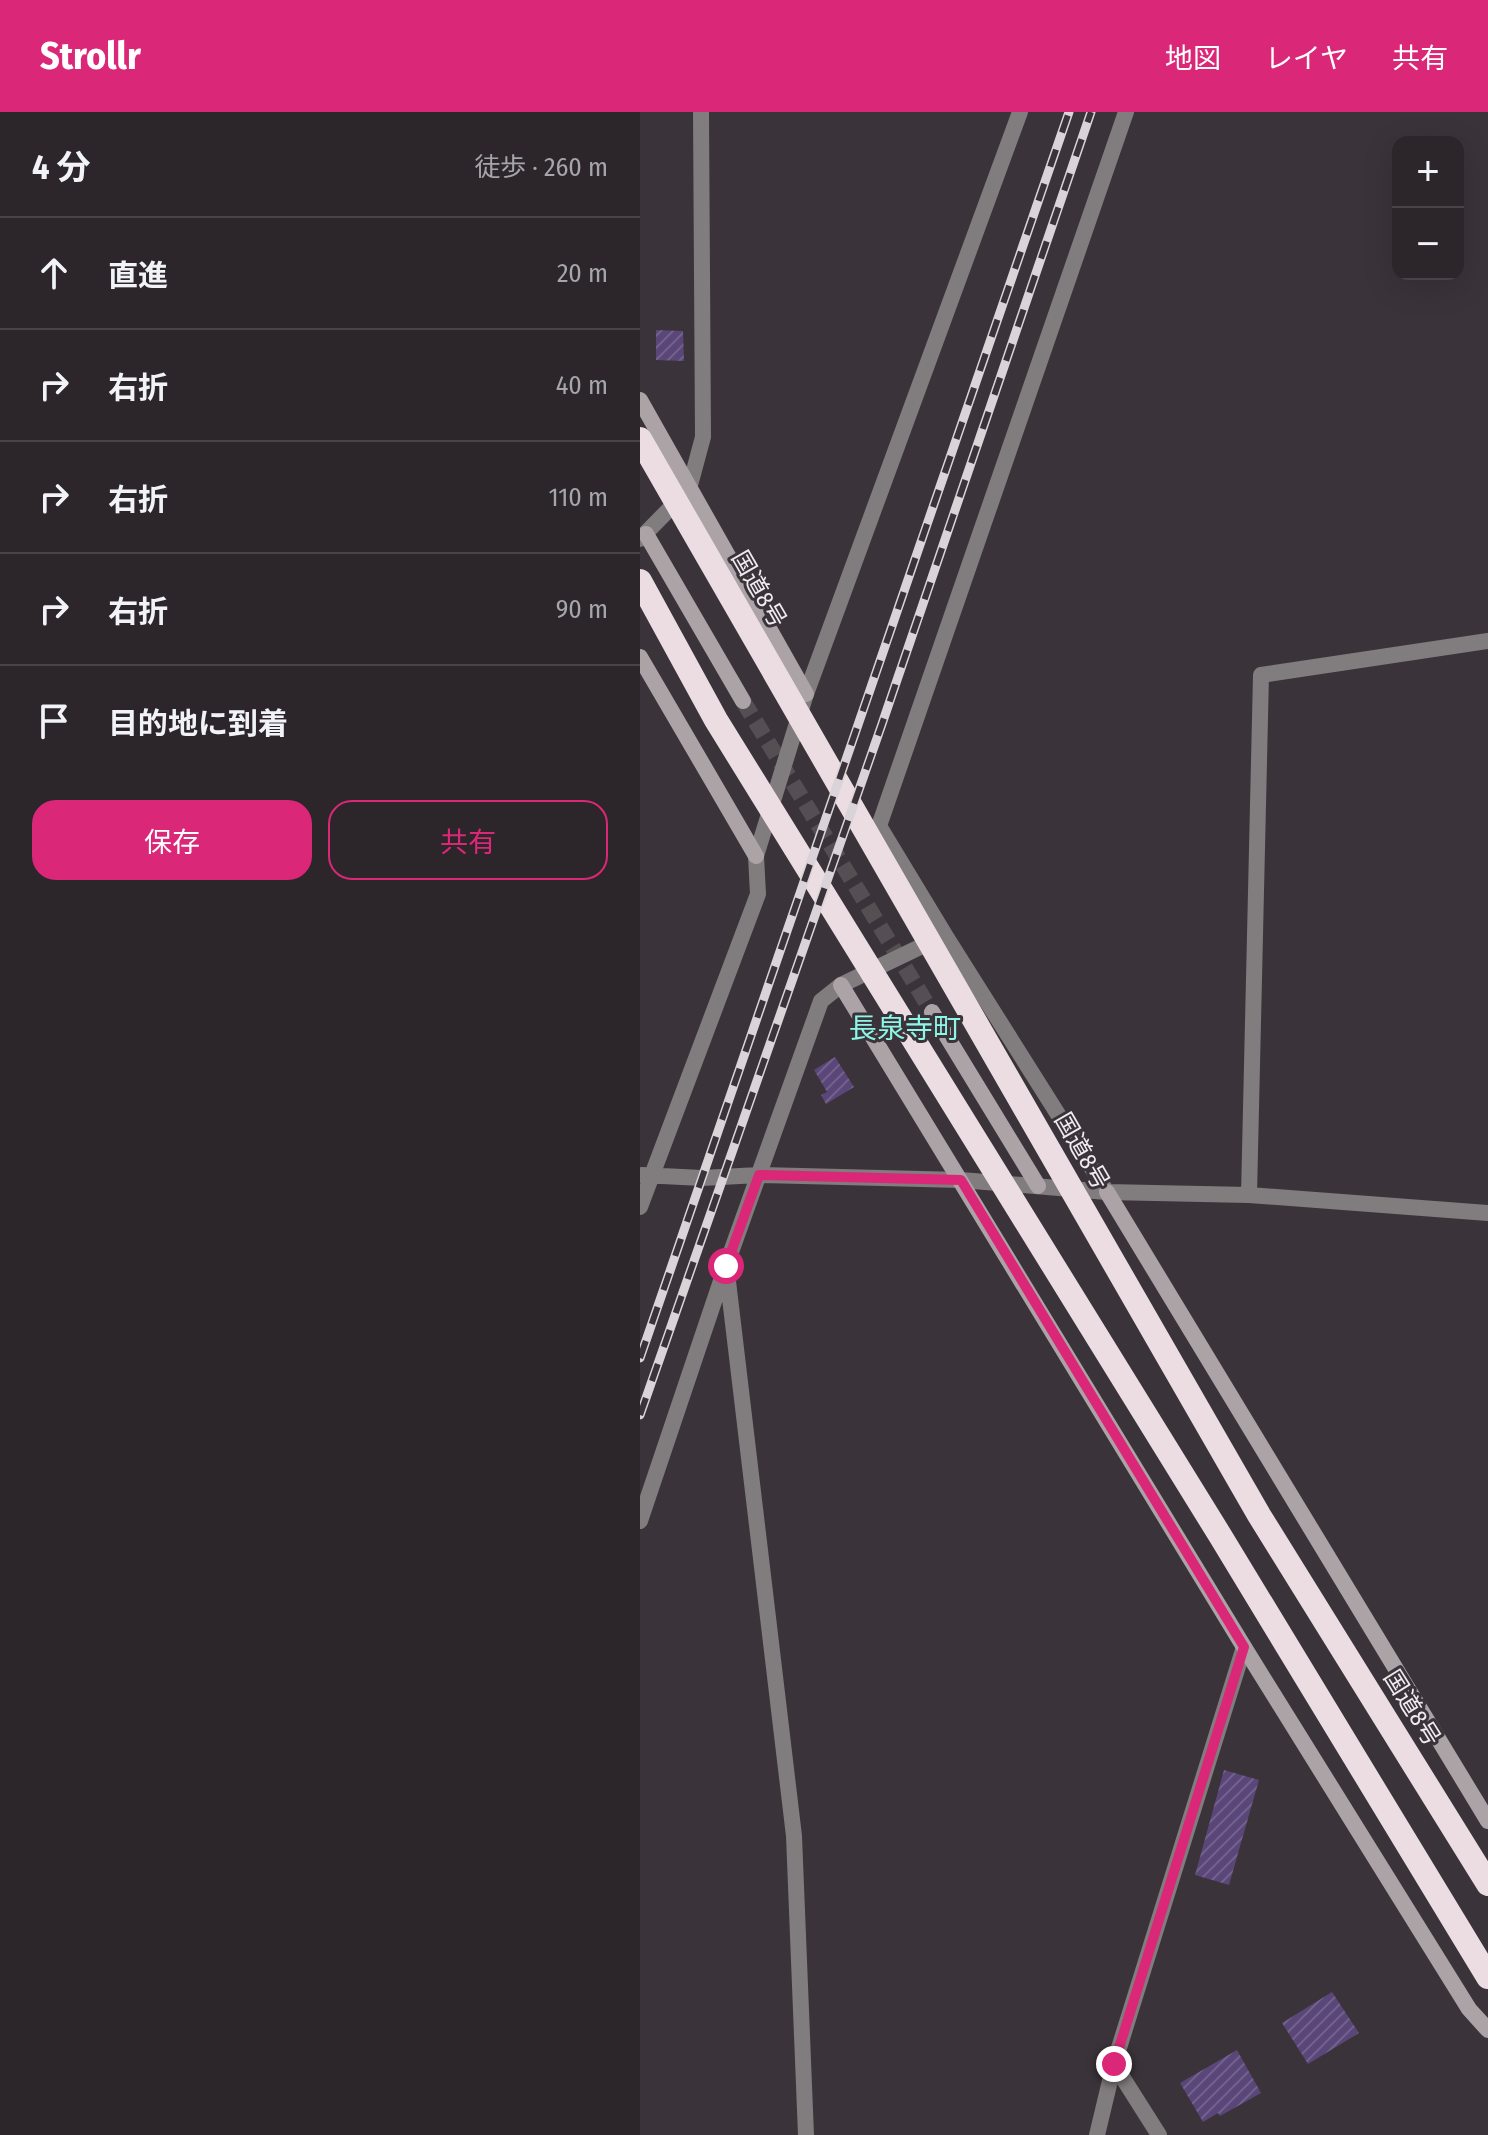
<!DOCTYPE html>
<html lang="ja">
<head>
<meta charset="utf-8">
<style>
	body { margin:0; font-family:"Fira Sans Condensed","Noto Sans JP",sans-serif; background:#383237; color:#f1f3f6 }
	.controls { position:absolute; right:24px; top:24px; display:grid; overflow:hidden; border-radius:16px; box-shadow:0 8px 32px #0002 }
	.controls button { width:72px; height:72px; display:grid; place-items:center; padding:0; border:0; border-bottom:2px solid #484347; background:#2c262b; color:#f1f3f6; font:40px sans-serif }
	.stop { position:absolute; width:24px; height:24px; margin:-18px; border:6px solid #db2777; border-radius:50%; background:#fff }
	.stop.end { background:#db2777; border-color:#fff; box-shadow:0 2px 8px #0008 }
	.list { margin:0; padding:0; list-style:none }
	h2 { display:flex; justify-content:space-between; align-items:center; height:104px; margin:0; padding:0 32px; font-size:34px }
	h2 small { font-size:26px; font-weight:400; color:#a6a5a9 }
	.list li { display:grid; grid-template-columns:52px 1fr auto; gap:24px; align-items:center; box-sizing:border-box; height:112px; padding:0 32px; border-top:2px solid #484347 }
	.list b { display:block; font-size:30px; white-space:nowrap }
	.list em { font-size:26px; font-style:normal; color:#a6a5a9 }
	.actions { display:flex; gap:16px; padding:24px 32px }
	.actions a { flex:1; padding:18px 0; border:2px solid #db2777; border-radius:24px; text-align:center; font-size:28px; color:#db2777 }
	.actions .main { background:#db2777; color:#fff }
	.icon { flex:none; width:44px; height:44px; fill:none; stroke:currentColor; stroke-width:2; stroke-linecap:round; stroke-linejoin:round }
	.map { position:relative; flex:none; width:848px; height:2023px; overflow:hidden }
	header { display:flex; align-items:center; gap:48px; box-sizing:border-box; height:112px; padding:0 40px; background:#db2777; color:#fff }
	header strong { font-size:38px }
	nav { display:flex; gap:44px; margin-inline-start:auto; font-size:28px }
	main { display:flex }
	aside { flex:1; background:#2c262b }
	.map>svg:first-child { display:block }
	.building { fill:url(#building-hatch) }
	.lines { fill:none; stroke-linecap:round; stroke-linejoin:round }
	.secondary-tunnel { stroke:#554f54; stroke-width:16; stroke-dasharray:16 8; stroke-linecap:butt }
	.street { stroke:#817c7d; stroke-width:16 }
	.secondary { stroke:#aca3a6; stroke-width:16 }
	.highway { stroke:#ebdde1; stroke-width:24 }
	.rail-casing { stroke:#dad4d9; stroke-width:9 }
	.rail { stroke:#3a3339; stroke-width:6; stroke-dasharray:18; stroke-linecap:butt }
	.route { stroke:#db2777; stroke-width:10 }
	.labels { text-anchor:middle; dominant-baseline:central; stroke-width:6; stroke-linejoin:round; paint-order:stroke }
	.street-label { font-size:24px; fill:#f0ebef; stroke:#3a3339 }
	.quarter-label { font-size:28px; fill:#8ef6e7; stroke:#3a3339 }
</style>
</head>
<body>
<header>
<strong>Strollr</strong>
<nav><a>地図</a><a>レイヤ</a><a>共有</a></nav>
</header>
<main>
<aside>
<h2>4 分<small>徒歩 · 260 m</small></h2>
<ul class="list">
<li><svg class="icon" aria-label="ahead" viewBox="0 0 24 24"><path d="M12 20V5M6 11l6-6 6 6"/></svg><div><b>直進</b></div><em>20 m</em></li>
<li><svg class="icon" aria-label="right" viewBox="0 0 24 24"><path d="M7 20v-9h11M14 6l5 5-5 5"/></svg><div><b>右折</b></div><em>40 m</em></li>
<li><svg class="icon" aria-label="right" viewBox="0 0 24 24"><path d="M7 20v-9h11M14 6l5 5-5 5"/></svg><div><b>右折</b></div><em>110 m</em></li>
<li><svg class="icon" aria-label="right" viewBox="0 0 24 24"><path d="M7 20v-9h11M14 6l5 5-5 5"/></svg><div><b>右折</b></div><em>90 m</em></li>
<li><svg class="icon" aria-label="arrive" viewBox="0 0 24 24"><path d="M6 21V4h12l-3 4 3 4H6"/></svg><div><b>目的地に到着</b></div></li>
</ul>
<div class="actions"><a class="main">保存</a><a>共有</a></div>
</aside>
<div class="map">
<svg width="848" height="2023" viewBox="0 0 848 2023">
	<defs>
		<pattern id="building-hatch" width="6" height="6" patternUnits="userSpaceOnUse" patternTransform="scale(2)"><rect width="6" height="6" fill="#5a4679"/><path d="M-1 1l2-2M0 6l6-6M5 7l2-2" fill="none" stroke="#72618c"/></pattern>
	</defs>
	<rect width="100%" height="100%" fill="#3a3339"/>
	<!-- building -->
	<path class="building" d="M 16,218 L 43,219 L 44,249 L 16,248 Z
		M 195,945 L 214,975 L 186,992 L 181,983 L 187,980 L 174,958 Z
		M 584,1658 L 619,1668 L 589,1773 L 555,1763 Z
		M 692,1880 L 719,1921 L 668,1952 L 642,1911 Z
		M 597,1938 L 621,1981 L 580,2004 L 578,2001 L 563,2010 L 540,1971 Z"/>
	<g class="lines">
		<!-- secondary-tunnel -->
		<path class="secondary-tunnel" d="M 103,589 L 292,900"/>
		<!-- street -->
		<path class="street" d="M 0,427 L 49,377 L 63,325 L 61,0
			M 305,823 L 467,1080
			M 2,1063 L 62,1066 L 119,1063 L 321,1068 L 467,1080 L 609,1083 L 848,1101
			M 609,1083 L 621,563 L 848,529
			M 0,1095 L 118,782 L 116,744 L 166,582 L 380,0
			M 87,1161 L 154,1724 L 166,2023
			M 0,1409 L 86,1154 L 181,889 L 201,873 L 305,823 L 239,714 L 486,0
			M 474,1952 L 519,2023
			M 457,2023 L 474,1952 L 604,1535"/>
		<!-- secondary -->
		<path class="secondary" d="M 0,288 L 166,582
			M 6,422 L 103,589
			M 0,545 L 116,744
			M 201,873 L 604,1535 L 829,1897 L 848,1918
			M 292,900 L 398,1074
			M 467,1080 L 848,1709"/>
		<!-- highway -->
		<path class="highway" d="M 0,327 L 619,1403 L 848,1772
			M 0,469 L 76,608 L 581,1425 L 848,1865"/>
		<!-- rail casing -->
		<g class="rail-casing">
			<path id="rail" d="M 0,1246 L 429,0
				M 0,1303 L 242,612 L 451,0"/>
		</g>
		<!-- rail -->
		<use href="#rail" class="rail"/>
	</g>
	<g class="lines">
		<!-- route -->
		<path class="route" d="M 86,1154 L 119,1063 L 321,1068 L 604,1535 L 474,1952"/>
	</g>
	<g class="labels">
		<!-- street labels -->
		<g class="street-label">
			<text transform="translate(119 477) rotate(60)">国道8号</text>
			<text transform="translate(442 1039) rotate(60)">国道8号</text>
			<text transform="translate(772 1596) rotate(58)">国道8号</text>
		</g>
		<!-- quarter labels -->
		<g class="quarter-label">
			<text x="265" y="916">長泉寺町</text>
		</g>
	</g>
</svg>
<div class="controls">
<button>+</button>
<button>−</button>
</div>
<div class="stop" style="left:86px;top:1154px"></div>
<div class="stop end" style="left:474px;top:1952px"></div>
</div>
</main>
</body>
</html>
